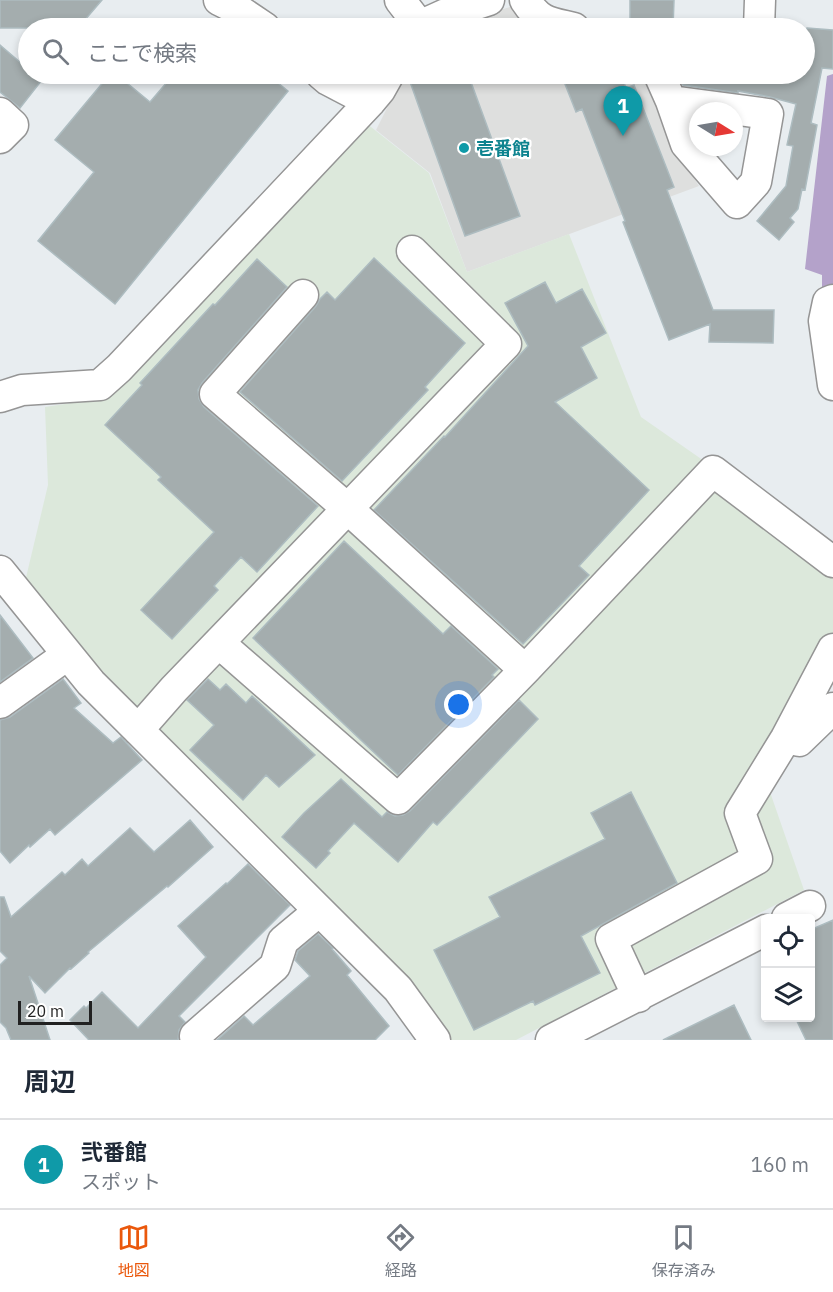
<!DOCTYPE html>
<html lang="ja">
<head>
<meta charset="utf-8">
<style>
	body { margin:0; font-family:"IBM Plex Sans","Noto Sans JP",sans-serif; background:#f2f2f3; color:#1f2937 }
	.controls { position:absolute; right:18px; bottom:18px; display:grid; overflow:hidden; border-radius:6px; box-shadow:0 3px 9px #0003 }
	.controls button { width:54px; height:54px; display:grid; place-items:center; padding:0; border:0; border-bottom:2px solid #e0e1e3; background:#fff; color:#1f2937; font:30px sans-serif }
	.compass { position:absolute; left:689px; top:102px; width:54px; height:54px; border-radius:50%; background:#fff; box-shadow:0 3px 9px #0003; rotate:101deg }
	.scale { position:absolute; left:18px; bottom:15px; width:74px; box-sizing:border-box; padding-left:6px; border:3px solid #212121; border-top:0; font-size:16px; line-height:21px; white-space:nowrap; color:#212121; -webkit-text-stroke:4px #fff; paint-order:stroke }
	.you { position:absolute; left:459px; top:705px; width:21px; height:21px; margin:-15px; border:4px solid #fff; border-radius:50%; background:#1a73e8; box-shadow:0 0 0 9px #1a73e833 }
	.badge { display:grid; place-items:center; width:39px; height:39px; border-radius:50%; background:#ea580c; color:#fff; font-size:20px; font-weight:700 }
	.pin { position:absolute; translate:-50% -50px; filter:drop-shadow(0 2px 3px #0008) }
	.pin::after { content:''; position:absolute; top:32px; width:21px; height:18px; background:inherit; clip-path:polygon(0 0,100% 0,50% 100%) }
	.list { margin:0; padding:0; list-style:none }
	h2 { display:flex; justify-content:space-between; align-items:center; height:78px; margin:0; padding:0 24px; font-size:26px }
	h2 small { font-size:20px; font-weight:400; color:#747a83 }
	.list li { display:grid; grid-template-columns:39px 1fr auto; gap:18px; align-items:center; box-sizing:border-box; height:90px; padding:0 24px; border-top:2px solid #e0e1e3 }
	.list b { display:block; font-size:22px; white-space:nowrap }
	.list p { margin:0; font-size:20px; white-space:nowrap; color:#747a83 }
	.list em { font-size:20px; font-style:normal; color:#747a83 }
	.icon { flex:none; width:33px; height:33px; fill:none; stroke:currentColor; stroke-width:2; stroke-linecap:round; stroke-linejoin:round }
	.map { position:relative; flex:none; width:833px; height:1040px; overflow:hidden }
	.search { position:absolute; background:#fff; box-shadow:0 3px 9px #0003; left:18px; right:18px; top:18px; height:66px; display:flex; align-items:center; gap:15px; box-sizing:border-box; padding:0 21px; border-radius:33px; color:#747a83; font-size:22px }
	.sheet { height:168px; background:#fff }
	nav { display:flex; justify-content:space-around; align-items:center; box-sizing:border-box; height:84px; border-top:2px solid #e0e1e3; background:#fff; font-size:16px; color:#747a83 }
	nav a { display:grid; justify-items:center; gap:3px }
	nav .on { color:#ea580c }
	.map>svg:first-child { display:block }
	.residential { fill:#dedfde }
	.industrial { fill:#dce8db }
	.forest { fill:#b4a2ca }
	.building { fill:#a4adae; stroke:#adbcc0; stroke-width:1.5 }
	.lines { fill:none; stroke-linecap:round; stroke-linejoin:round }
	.minor-casing { stroke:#959595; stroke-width:33 }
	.minor { stroke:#fff; stroke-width:30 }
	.culture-dot { fill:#0f9aa8; stroke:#fff; stroke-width:2 }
	.labels { text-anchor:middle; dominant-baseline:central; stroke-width:4.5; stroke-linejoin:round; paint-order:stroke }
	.culture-label { font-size:18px; font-weight:bold; fill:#0d838f; stroke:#fff; text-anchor:start }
</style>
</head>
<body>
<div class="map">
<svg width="833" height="1040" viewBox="0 0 833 1040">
	<rect width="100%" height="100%" fill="#e8edf0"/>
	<!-- residential -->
	<path class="residential" d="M 513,6 L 520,23 L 534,28 L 439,28 Z
		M 404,74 L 647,74 L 677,152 L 699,186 L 467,272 L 430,173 L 376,130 Z"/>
	<!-- industrial -->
	<path class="industrial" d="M 366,123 L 429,173 L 467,272 L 569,234 L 641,417 L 833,551 L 833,680 L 770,792 L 804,890 L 516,1040 L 451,1040 L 430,1007 L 392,965 L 53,621 L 24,586 L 48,485 L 45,407 L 91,400 L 115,393 Z"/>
	<!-- forest -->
	<path class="forest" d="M 833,74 L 833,293 L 822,293 L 822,275 L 805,269 L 827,76 Z"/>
	<!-- building -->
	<path class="building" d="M 0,0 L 102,0 L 78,28 L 0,28 Z
		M 630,0 L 674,0 L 673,28 L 630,28 Z
		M 807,28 L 833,30 L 833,69 L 822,68 L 811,123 L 817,125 L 805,190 L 802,189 L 798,209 L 790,218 L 794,222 L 779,240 L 757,221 L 786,186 L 793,146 L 787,145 L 796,104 L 770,97 L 738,91 L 738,93 L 683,85 L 678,74 L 804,74 Z
		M 0,45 L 28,69 L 28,74 L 34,74 L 42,80 L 20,108 L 0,92 Z
		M 110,74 L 116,74 L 150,102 L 174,74 L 267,74 L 288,91 L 115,304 L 38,241 L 94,172 L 55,140 Z
		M 424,74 L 468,74 L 520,216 L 465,236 L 409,79 Z
		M 561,74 L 621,74 L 626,88 L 634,85 L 674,187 L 667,190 L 713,310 L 774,310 L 773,343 L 709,342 L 710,324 L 669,340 L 623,222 L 625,221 L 582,109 L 576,112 Z
		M 374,258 L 465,343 L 425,387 L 428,390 L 342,481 L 240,392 L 316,306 L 320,299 L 327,292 L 335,300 Z
		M 257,259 L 287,287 L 202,383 L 198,390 L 199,399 L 204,407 L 318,506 L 257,572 L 241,557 L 214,586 L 218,590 L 172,639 L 141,610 L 214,532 L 158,480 L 161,477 L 105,425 L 142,385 L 140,383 L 213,304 L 215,305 Z
		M 545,282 L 556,303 L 582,289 L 606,333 L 581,347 L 597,378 L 555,402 L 649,490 L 579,566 L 589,575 L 523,644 L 374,510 L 444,436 L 445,437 L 528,346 L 505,303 Z
		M 344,541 L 443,634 L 451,626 L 498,669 L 492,675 L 494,677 L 398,775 L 253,638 Z
		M 0,615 L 33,658 L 0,682 Z
		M 63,679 L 81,703 L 74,708 L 113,743 L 121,737 L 142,760 L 55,835 L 50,829 L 30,847 L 29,845 L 10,863 L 0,851 L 0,720 L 10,717 Z
		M 208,679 L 220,690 L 226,684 L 246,703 L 252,696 L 315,755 L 279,787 L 266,775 L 243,800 L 190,750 L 214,725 L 187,700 Z
		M 519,700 L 538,719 L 437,825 L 433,822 L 398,862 L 354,823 L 328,851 L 330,853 L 316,868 L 282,837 L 304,813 L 341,779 L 382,817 L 387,812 L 395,816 L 403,815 L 410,811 Z
		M 631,792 L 677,883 L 581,936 L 600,973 L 535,1005 L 533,1001 L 474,1030 L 434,950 L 500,917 L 489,897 L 605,839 L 591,813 Z
		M 190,820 L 213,847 L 168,887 L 167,886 L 88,952 L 89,953 L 71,969 L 70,968 L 45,993 L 29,976 L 50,1040 L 11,1040 L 6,1028 L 0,1022 L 0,965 L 7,958 L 0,951 L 0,897 L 4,897 L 11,917 L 62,872 L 65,875 L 82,859 L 88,866 L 130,828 L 154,852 Z
		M 248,864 L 290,905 L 179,1016 L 185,1022 L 179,1030 L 178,1040 L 89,1040 L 70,1020 L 84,1006 L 86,1008 L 102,992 L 138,1028 L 206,957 L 178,926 L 226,883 L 227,884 Z
		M 833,920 L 833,1040 L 806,1040 L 795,1017 L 810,1017 L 810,930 Z
		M 318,934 L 333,948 L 332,949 L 351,971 L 347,975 L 389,1026 L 375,1040 L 217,1040 L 244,1016 L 253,1025 L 310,976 L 295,960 L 298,951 Z
		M 734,1005 L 751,1040 L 663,1040 Z"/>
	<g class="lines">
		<!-- minor casing -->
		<g class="minor-casing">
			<path id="minor" d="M 219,0 L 237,9 L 265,28
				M 400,0 L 420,26
				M 525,0 C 540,23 549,22 574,28
				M 415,28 L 446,14 L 489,0
				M 759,28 L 760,0
				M 321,74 L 328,80 L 370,102
				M 659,74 L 671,101 L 686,144 L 737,203 L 756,182 L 768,114 L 671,101
				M 0,113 L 13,125 L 0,138
				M 303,295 L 215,394 L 348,509 L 525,670
				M 833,300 L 828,302 L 824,321 L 833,385
				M 0,397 L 22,390 L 100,385 L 119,368 L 370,102 L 380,90 L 389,74
				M 0,571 L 91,683 L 398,989 L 435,1040
				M 219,643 L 398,799 L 525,670 L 713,471 L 833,562
				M 0,703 L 67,655
				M 138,730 L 174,689 L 506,344 L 412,251
				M 786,738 L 799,741 L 833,708
				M 787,918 L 810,906
				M 638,997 L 611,939 L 757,859 L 740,813 L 786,738 L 833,649
				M 195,1036 L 275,966 L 283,941 L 319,911
				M 551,1040 L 766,930"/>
		</g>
		<!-- minor -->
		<use href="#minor" class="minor"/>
	</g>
	<!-- markers -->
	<circle class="culture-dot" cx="464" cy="148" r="6"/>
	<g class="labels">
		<!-- culture labels -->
		<g class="culture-label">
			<text x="476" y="148">壱番館</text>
		</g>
	</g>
</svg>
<div class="controls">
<button><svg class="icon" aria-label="locate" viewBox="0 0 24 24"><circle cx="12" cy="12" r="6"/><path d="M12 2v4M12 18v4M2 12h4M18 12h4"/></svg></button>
<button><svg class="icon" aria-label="layers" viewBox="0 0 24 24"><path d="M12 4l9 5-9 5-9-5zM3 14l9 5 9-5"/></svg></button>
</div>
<svg class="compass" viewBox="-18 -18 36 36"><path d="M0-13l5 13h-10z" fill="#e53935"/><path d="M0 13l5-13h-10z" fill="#747a83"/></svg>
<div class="scale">20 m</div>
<div class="you"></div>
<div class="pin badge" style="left:623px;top:136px;background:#0f9aa8">1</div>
<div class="search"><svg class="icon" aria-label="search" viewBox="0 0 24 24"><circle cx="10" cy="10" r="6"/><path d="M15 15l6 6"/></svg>ここで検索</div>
</div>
<section class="sheet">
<h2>周辺<small></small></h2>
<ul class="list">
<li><span class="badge" style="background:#0f9aa8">1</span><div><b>弐番館</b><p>スポット</p></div><em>160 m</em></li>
</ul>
</section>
<nav>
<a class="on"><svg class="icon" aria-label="map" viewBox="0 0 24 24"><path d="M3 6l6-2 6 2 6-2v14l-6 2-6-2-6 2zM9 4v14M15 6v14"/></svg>地図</a>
<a><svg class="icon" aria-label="directions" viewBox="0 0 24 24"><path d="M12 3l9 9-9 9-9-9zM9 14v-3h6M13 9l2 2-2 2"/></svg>経路</a>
<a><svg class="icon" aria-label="saved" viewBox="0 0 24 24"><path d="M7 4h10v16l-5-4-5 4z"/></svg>保存済み</a>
</nav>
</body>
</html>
